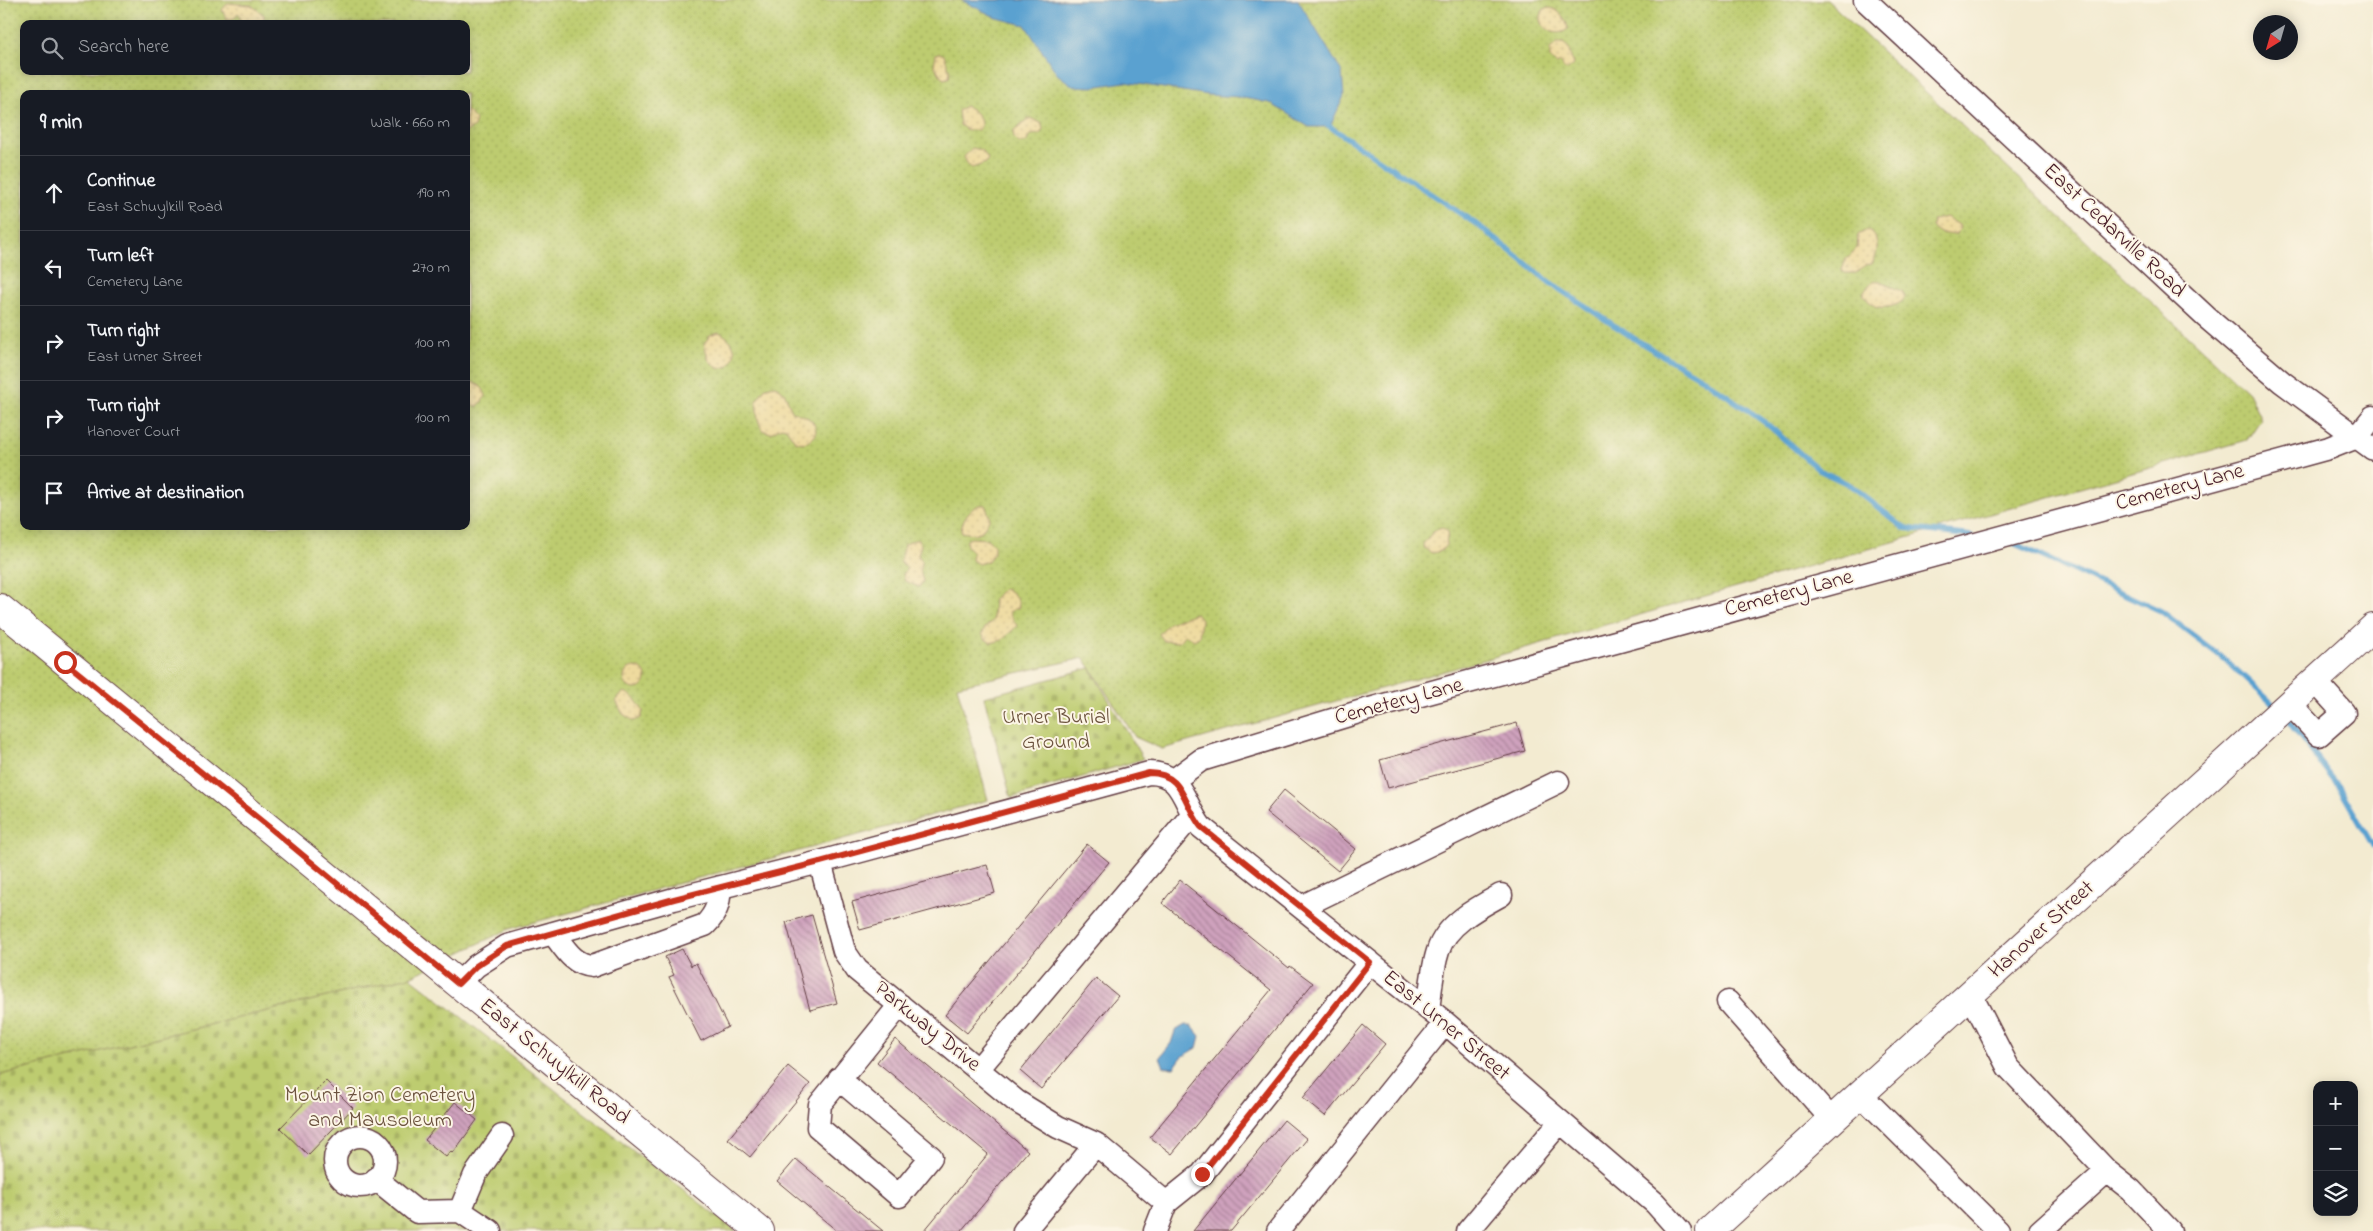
<!DOCTYPE html>
<html lang="en">
<head>
<meta charset="utf-8">
<style>
	body { margin:0; font-family:"Indie Flower",sans-serif; background:#242831; color:#f1f3f6 }
	.controls { position:absolute; right:15px; bottom:15px; display:grid; overflow:hidden; border-radius:10px; box-shadow:0 2px 12px #0003 }
	.controls button { width:45px; height:45px; display:grid; place-items:center; padding:0; border:0; border-bottom:1px solid #363941; background:#171b24; color:#f1f3f6; font:25px sans-serif }
	.compass { position:absolute; left:2253px; top:15px; width:45px; height:45px; border-radius:50%; background:#171b24; box-shadow:0 2px 12px #0003; rotate:217deg }
	.stop { position:absolute; width:15px; height:15px; margin:-11px; border:4px solid #c8321e; border-radius:50%; background:#fff }
	.stop.end { background:#c8321e; border-color:#fff; box-shadow:0 1px 5px #0008 }
	.list { margin:0; padding:0; list-style:none }
	h2 { display:flex; justify-content:space-between; align-items:center; height:65px; margin:0; padding:0 20px; font-size:21px }
	h2 small { font-size:16px; font-weight:400; color:#9ea1a6 }
	.list li { display:grid; grid-template-columns:32px 1fr auto; gap:15px; align-items:center; box-sizing:border-box; height:75px; padding:0 20px; border-top:1px solid #363941 }
	.list b { display:block; font-size:19px; white-space:nowrap }
	.list p { margin:0; font-size:16px; white-space:nowrap; color:#9ea1a6 }
	.list em { font-size:16px; font-style:normal; color:#9ea1a6 }
	.icon { flex:none; width:28px; height:28px; fill:none; stroke:currentColor; stroke-width:2; stroke-linecap:round; stroke-linejoin:round }
	.map { position:relative; flex:none; width:2373px; height:1231px; overflow:hidden }
	.search { position:absolute; background:#171b24; box-shadow:0 2px 12px #0003; left:20px; top:20px; width:450px; height:55px; display:flex; align-items:center; gap:12px; box-sizing:border-box; padding:0 18px; border-radius:10px; color:#9ea1a6; font-size:19px }
	.panel { position:absolute; background:#171b24; box-shadow:0 2px 12px #0003; left:20px; top:90px; width:450px; height:440px; border-radius:10px }
	.map>svg:first-child { display:block }
	.green { fill:url(#green-dots); stroke:#84764d; fill-rule:evenodd }
	.sand { fill:url(#sand-dots); stroke:#9c7c64 }
	.cemetery { fill:url(#cemetery-stones); stroke:#84764d }
	.water { fill:#5aa1d0; stroke:#52607e }
	.lines { fill:none; stroke-linecap:round; stroke-linejoin:round }
	.stream { stroke:#5aa1d0; stroke-width:5.5 }
	.building { fill:url(#building-back-hatch) }
	.minor-casing { stroke:#633e44; stroke-width:25 }
	.major-casing { stroke:#633e44; stroke-width:30 }
	.minor { stroke:#fff; stroke-width:22 }
	.major { stroke:#fff; stroke-width:28 }
	.route { stroke:#c8321e; stroke-width:6 }
	.labels { text-anchor:middle; dominant-baseline:central; stroke-width:4; stroke-linejoin:round; paint-order:stroke }
	.street-label { font-size:22px; fill:#4a1f2b; stroke:#fcf5e5 }
	.park-label { font-size:22px; fill:#6c533f; stroke:#fcf5e5 }
</style>
</head>
<body>
<div class="map">
<svg width="2373" height="1231" viewBox="0 0 2373 1231">
	<defs>
		<pattern id="green-dots" width="8" height="8" patternUnits="userSpaceOnUse" patternTransform="scale(1.25)"><rect width="8" height="8" fill="#bdcc6f"/><path d="M2 2h.1M6 6h.1" fill="none" stroke="#a4af60" stroke-width="1.8" stroke-linecap="round"/></pattern>
		<pattern id="sand-dots" width="8" height="8" patternUnits="userSpaceOnUse" patternTransform="scale(1.25)"><rect width="8" height="8" fill="#eeda9e"/><path d="M2 2h.1M6 6h.1" fill="none" stroke="#cebb88" stroke-width="1.8" stroke-linecap="round"/></pattern>
		<pattern id="cemetery-stones" width="16" height="16" patternUnits="userSpaceOnUse" patternTransform="scale(1.25)"><rect width="16" height="16" fill="#bdcc6f"/><path d="M2 7V4a2 2 0 0 1 4 0v3zM10 15v-3a2 2 0 0 1 4 0v3z" fill="#a4af60"/></pattern>
		<pattern id="building-back-hatch" width="6" height="6" patternUnits="userSpaceOnUse" patternTransform="scale(1.25)"><rect width="6" height="6" fill="#cfa2bd"/><path d="M-1 5l2 2M0 0l6 6M5-1l2 2" fill="none" stroke="#aa839a"/></pattern>
	</defs>
	<rect width="100%" height="100%" fill="#fcf5e5"/>
	<filter id="ink" filterUnits="userSpaceOnUse"><feTurbulence type="fractalNoise" baseFrequency=".02" numOctaves="2"/><feDisplacementMap in="SourceGraphic" scale="10" xChannelSelector="R" yChannelSelector="G"/><feConvolveMatrix kernelMatrix="1 2 1 2 8 2 1 2 1" color-interpolation-filters="sRGB"/></filter>
	<filter id="wash" filterUnits="userSpaceOnUse"><feTurbulence type="fractalNoise" baseFrequency=".0096" numOctaves="4" result="noise"/><feDisplacementMap in="SourceGraphic" scale="20" xChannelSelector="R" yChannelSelector="G"/><feGaussianBlur stdDeviation="1.12" result="paint"/><feColorMatrix in="noise" values="0 0 0 0 0 0 0 0 0 0 0 0 0 0 0 0 0 1.4 0 .05"/><feComposite in="paint" operator="in"/></filter>
	<g filter="url(#wash)">
		<rect width="100%" height="100%" fill="#f3ebd1"/>
		<!-- green -->
		<path class="green" d="M 0,0 L 1827,0 L 2248,392 L 2261,419 L 2247,440 L 1452,669 L 1162,749 L 1135,737 L 1084,658 L 957,686 L 988,800 L 509,929 L 410,977 L 0,1075 ZM 24,24 L 466,24 L 466,71 L 24,71 ZM 24,94 L 466,94 L 466,526 L 24,526 Z"/>
		<!-- sand -->
		<path class="sand" d="M 228,3 L 251,5 L 264,15 L 264,22 L 263,24 L 250,24 L 241,21 L 240,15 L 238,13 L 233,19 L 227,19 L 222,10 Z
			M 1550,8 C 1559,9 1567,20 1568,29 C 1554,40 1533,25 1544,9 Z
			M 1557,43 L 1563,43 L 1568,47 L 1573,65 L 1568,70 L 1564,69 L 1561,62 L 1556,64 L 1550,58 L 1550,49 Z
			M 939,53 L 944,55 L 950,71 L 949,78 L 943,79 L 934,65 L 936,54 Z
			M 965,106 C 974,109 982,118 981,127 L 978,130 L 967,130 L 960,125 L 958,111 Z
			M 466,110 L 476,120 L 474,127 L 466,132 Z
			M 1030,118 L 1041,123 L 1043,129 L 1040,134 L 1030,135 L 1026,143 L 1019,143 L 1014,138 L 1013,132 Z
			M 972,148 L 982,150 L 988,159 L 986,163 L 972,168 L 968,165 L 964,157 Z
			M 1946,217 L 1959,225 L 1960,230 L 1955,235 L 1940,233 L 1932,227 L 1933,220 Z
			M 1867,230 C 1880,235 1879,253 1872,264 L 1865,265 L 1856,273 L 1845,273 L 1842,270 L 1846,259 L 1857,248 L 1858,235 Z
			M 1873,281 C 1885,279 1892,289 1902,291 L 1905,297 C 1901,306 1887,308 1878,307 C 1872,306 1868,300 1864,296 L 1864,291 Z
			M 719,332 C 734,340 740,353 728,366 L 719,369 L 709,361 L 704,344 L 710,335 Z
			M 466,380 C 477,384 482,384 486,396 L 478,406 L 466,405 Z
			M 775,385 L 784,392 L 792,411 C 804,417 816,417 816,434 C 811,442 804,445 795,441 L 786,428 L 781,427 L 771,433 L 762,430 L 758,419 L 756,401 L 766,387 Z
			M 980,505 L 985,505 L 990,518 L 982,531 L 974,534 L 961,532 C 961,521 969,508 980,505 Z
			M 1441,527 L 1448,531 L 1446,545 L 1441,551 L 1432,553 L 1424,548 L 1423,544 L 1432,533 Z
			M 971,538 L 987,539 L 994,545 L 994,553 L 988,561 L 978,564 L 972,560 L 973,553 C 970,547 965,548 967,540 Z
			M 914,540 L 918,540 L 921,545 L 918,555 L 922,561 L 920,571 L 923,581 L 919,587 L 905,581 L 903,575 L 907,568 L 900,562 L 904,545 Z
			M 1003,589 C 1012,590 1018,598 1019,607 L 1009,612 L 1017,626 L 1002,640 L 991,643 L 985,639 L 982,634 L 985,628 L 993,620 L 994,599 Z
			M 1196,613 L 1201,619 L 1199,637 L 1194,640 L 1185,634 L 1179,642 L 1164,641 L 1159,634 L 1169,623 Z
			M624 678a11 11 0 1 1 22 0a11 11 0 1 1-22 0Z
			M 624,692 C 633,695 638,703 643,711 L 641,718 L 634,721 L 623,714 L 616,701 Z"/>
		<!-- cemetery -->
		<path class="cemetery" d="M 1090,668 L 1143,759 L 1011,798 L 984,697 Z
			M 410,977 L 736,1231 L 0,1231 L 0,1075 Z"/>
		<!-- water -->
		<path class="water" d="M 961,0 L 1298,0 L 1342,72 L 1344,96 L 1330,127 L 1309,127 L 1270,103 L 1238,97 L 1208,95 L 1125,82 L 1092,87 L 1073,86 L 1057,74 L 1025,25 L 997,18 Z
			M 1185,1025 L 1192,1026 L 1200,1036 L 1197,1048 L 1182,1057 L 1174,1068 L 1164,1067 L 1160,1057 L 1171,1043 L 1175,1031 Z"/>
		<g class="lines">
			<!-- stream -->
			<path class="stream" d="M 1326,124 L 1479,226 L 1553,285 L 1638,341 L 1705,380 L 1767,424 L 1819,470 L 1850,485 L 1904,528 L 1972,536
				M 2011,542 L 2161,611 L 2227,661 L 2276,707
				M 2286,718 L 2339,787 L 2373,846"/>
		</g>
		<g id="blocks">
			<!-- building -->
			<path class="building" d="M 1517,723 L 1525,751 L 1388,788 L 1380,760 Z
				M 1284,790 L 1356,849 L 1338,871 L 1266,812 Z
				M 1087,844 L 1109,862 L 967,1033 L 945,1015 Z
				M 987,865 L 995,893 L 860,930 L 852,902 Z
				M 1180,880 L 1289,968 L 1290,966 L 1313,983 L 1172,1154 L 1150,1137 L 1271,990 L 1162,903 Z
				M 812,915 L 837,1003 L 810,1010 L 786,922 Z
				M 682,949 L 691,966 L 696,963 L 728,1027 L 701,1041 L 669,977 L 674,975 L 665,957 Z
				M 1096,978 L 1118,996 L 1041,1089 L 1020,1071 Z
				M 1363,1025 L 1385,1044 L 1325,1116 L 1303,1098 Z
				M 895,1039 L 1028,1151 L 961,1231 L 924,1231 L 988,1154 L 877,1062 Z
				M 788,1066 L 810,1084 L 750,1157 L 728,1139 Z
				M 326,1081 L 353,1108 L 308,1155 L 280,1128 Z
				M 455,1102 L 477,1120 L 453,1153 L 451,1151 L 446,1157 L 425,1140 Z
				M 1284,1120 L 1307,1139 L 1273,1180 L 1231,1231 L 1193,1231 Z
				M 796,1159 L 826,1184 L 883,1231 L 837,1231 L 777,1181 Z"/>
		</g>
	</g>
	<g filter="url(#ink)">
		<use href="#blocks" fill-opacity="0" stroke="#633e44" stroke-width="1"/>
		<g class="lines">
			<!-- minor casing -->
			<g class="minor-casing">
				<path id="minor" d="M 1865,0 L 2206,317 L 2282,382 L 2373,449
					M 2290,704 L 2319,735 L 2344,713 L 2315,681
					M 1174,780 L 1201,760 L 1362,711 L 2329,448 L 2357,437 L 2373,417
					M 820,862 L 844,951 L 857,970 L 1016,1101 L 1058,1127 L 1096,1144
					M 1301,907 L 1558,782
					M 553,933 C 564,947 573,965 592,966 L 705,925 C 717,913 719,903 720,887
					M 458,984 L 476,966 L 507,946 L 674,899 L 820,862 L 1149,773 C 1184,773 1183,804 1201,827 L 1442,1020 L 1655,1203 L 1680,1231
					M 1971,995 L 2008,1067 L 2107,1171 L 2040,1231
					M 1728,1002 L 1833,1121
					M 1428,1009 C 1431,990 1432,969 1438,951 C 1446,924 1479,907 1501,895
					M 979,1068 L 1192,815
					M 839,1079 L 931,1157 L 899,1196 L 818,1127 L 820,1104 L 900,1005
					M 1861,1095 L 1998,1231
					M335 1161a25 25 0 1 1 50 0a25 25 0 1 1-50 0Z
					M 2107,1171 L 2131,1190 L 2170,1231
					M 376,1179 L 417,1212 L 460,1211 L 490,1231
					M 460,1211 L 475,1175 L 502,1136
					M 1024,1231 L 1096,1144 L 1166,1203 L 1202,1174 L 1370,962
					M 1155,1231 L 1166,1203
					M 1278,1231 L 1445,1023
					M 1468,1231 L 1560,1122"/>
			</g>
			<!-- major casing -->
			<g class="major-casing">
				<path id="major" d="M 0,608 L 760,1231
					M 1710,1231 L 2373,628"/>
			</g>
			<!-- minor -->
			<use href="#minor" class="minor"/>
			<!-- major -->
			<use href="#major" class="major"/>
		</g>
	</g>
	<g class="lines" filter="url(#ink)">
		<!-- route -->
		<path class="route" d="M 65,662 L 269,827 L 458,984 L 476,966 L 507,946 L 674,899 L 820,862 L 1149,773 C 1184,773 1183,804 1201,827 L 1370,962 L 1202,1174"/>
	</g>
	<g class="labels">
		<!-- street labels -->
		<g class="street-label">
			<text transform="translate(2114 231) rotate(43)">East Cedarville Road</text>
			<text transform="translate(2180 488) rotate(-15)">Cemetery Lane</text>
			<text transform="translate(1789 594) rotate(-15)">Cemetery Lane</text>
			<text transform="translate(1399 702) rotate(-15)">Cemetery Lane</text>
			<text transform="translate(2042 930) rotate(-42)">Hanover Street</text>
			<text transform="translate(1446 1026) rotate(40)">East Urner Street</text>
			<text transform="translate(927 1027) rotate(39)">Parkway Drive</text>
			<text transform="translate(554 1062) rotate(39)">East Schuylkill Road</text>
		</g>
		<!-- park labels -->
		<g class="park-label">
			<text x="1056" y="718">Urner Burial<tspan x="1056" dy="25">Ground</tspan></text>
			<text x="380" y="1096">Mount Zion Cemetery<tspan x="380" dy="25">and Mausoleum</tspan></text>
		</g>
	</g>
</svg>
<div class="controls">
<button>+</button>
<button>−</button>
<button><svg class="icon" aria-label="layers" viewBox="0 0 24 24"><path d="M12 4l9 5-9 5-9-5zM3 14l9 5 9-5"/></svg></button>
</div>
<svg class="compass" viewBox="-18 -18 36 36"><path d="M0-13l5 13h-10z" fill="#e53935"/><path d="M0 13l5-13h-10z" fill="#9ea1a6"/></svg>
<div class="stop" style="left:65px;top:662px"></div>
<div class="stop end" style="left:1202px;top:1174px"></div>
<div class="search"><svg class="icon" aria-label="search" viewBox="0 0 24 24"><circle cx="10" cy="10" r="6"/><path d="M15 15l6 6"/></svg>Search here</div>
<section class="panel">
<h2>9 min<small>Walk · 660 m</small></h2>
<ul class="list">
<li><svg class="icon" aria-label="ahead" viewBox="0 0 24 24"><path d="M12 20V5M6 11l6-6 6 6"/></svg><div><b>Continue</b><p>East Schuylkill Road</p></div><em>190 m</em></li>
<li><svg class="icon" aria-label="left" viewBox="0 0 24 24"><path d="M17 20v-9H6M10 6l-5 5 5 5"/></svg><div><b>Turn left</b><p>Cemetery Lane</p></div><em>270 m</em></li>
<li><svg class="icon" aria-label="right" viewBox="0 0 24 24"><path d="M7 20v-9h11M14 6l5 5-5 5"/></svg><div><b>Turn right</b><p>East Urner Street</p></div><em>100 m</em></li>
<li><svg class="icon" aria-label="right" viewBox="0 0 24 24"><path d="M7 20v-9h11M14 6l5 5-5 5"/></svg><div><b>Turn right</b><p>Hanover Court</p></div><em>100 m</em></li>
<li><svg class="icon" aria-label="arrive" viewBox="0 0 24 24"><path d="M6 21V4h12l-3 4 3 4H6"/></svg><div><b>Arrive at destination</b></div></li>
</ul>
</section>
</div>
</body>
</html>
